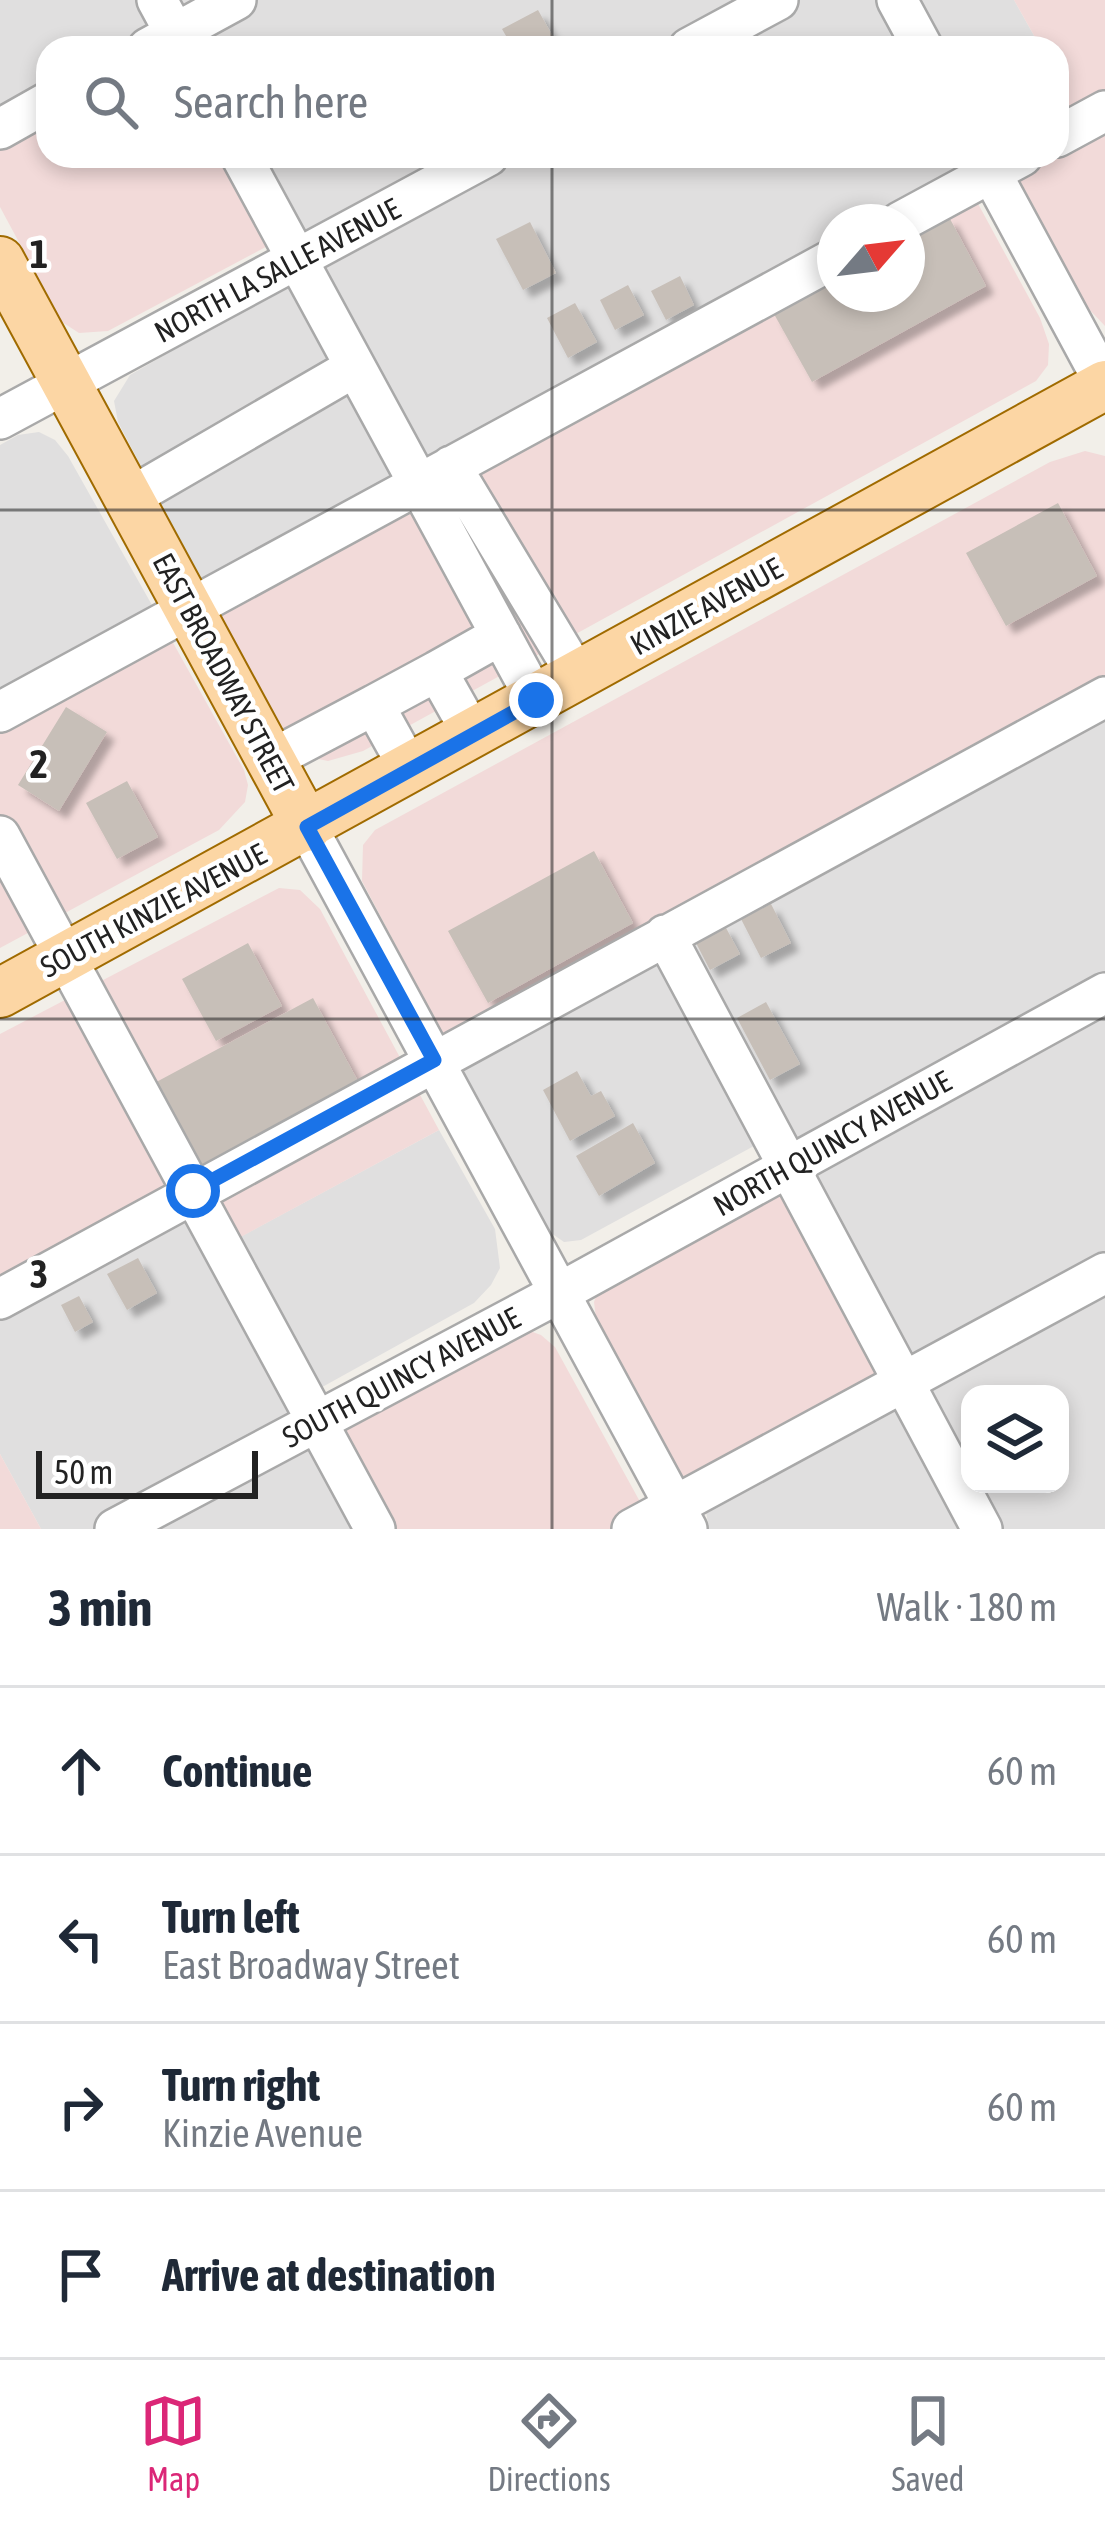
<!DOCTYPE html>
<html lang="en">
<head>
<meta charset="utf-8">
<style>
	body { margin:0; font-family:"Asap Condensed",sans-serif; background:#f6f6f7; color:#1f2937 }
	.controls { position:absolute; right:36px; bottom:36px; display:grid; overflow:hidden; border-radius:24px; box-shadow:0 6px 18px #0003 }
	.controls button { width:108px; height:108px; display:grid; place-items:center; padding:0; border:0; border-bottom:3px solid #e0e1e3; background:#fff; color:#1f2937; font:60px sans-serif }
	.compass { position:absolute; left:817px; top:204px; width:108px; height:108px; border-radius:50%; background:#fff; box-shadow:0 6px 18px #0003; rotate:62deg }
	.scale { position:absolute; left:36px; bottom:30px; width:222px; box-sizing:border-box; padding-left:12px; border:6px solid #222; border-top:0; font-size:33px; line-height:42px; white-space:nowrap; color:#222; -webkit-text-stroke:9px #fff; paint-order:stroke }
	.stop { position:absolute; width:36px; height:36px; margin:-27px; border:9px solid #1a73e8; border-radius:50%; background:#fff }
	.stop.end { background:#1a73e8; border-color:#fff; box-shadow:0 3px 12px #0008 }
	.list { margin:0; padding:0; list-style:none }
	h2 { display:flex; justify-content:space-between; align-items:center; height:156px; margin:0; padding:0 48px; font-size:51px }
	h2 small { font-size:39px; font-weight:400; color:#747a83 }
	.list li { display:grid; grid-template-columns:78px 1fr auto; gap:36px; align-items:center; box-sizing:border-box; height:168px; padding:0 48px; border-top:3px solid #e0e1e3 }
	.list b { display:block; font-size:45px; white-space:nowrap }
	.list p { margin:0; font-size:39px; white-space:nowrap; color:#747a83 }
	.list em { font-size:39px; font-style:normal; color:#747a83 }
	.icon { flex:none; width:66px; height:66px; fill:none; stroke:currentColor; stroke-width:2; stroke-linecap:round; stroke-linejoin:round }
	.map { position:relative; flex:none; width:1105px; height:1529px; overflow:hidden }
	.search { position:absolute; background:#fff; box-shadow:0 6px 18px #0003; left:36px; right:36px; top:36px; height:132px; display:flex; align-items:center; gap:30px; box-sizing:border-box; padding:0 42px; border-radius:36px; color:#747a83; font-size:45px }
	.sheet { height:828px; background:#fff }
	nav { display:flex; justify-content:space-around; align-items:center; box-sizing:border-box; height:168px; border-top:3px solid #e0e1e3; background:#fff; font-size:33px; color:#747a83 }
	nav a { display:grid; justify-items:center; gap:6px }
	nav .on { color:#db2777 }
	.map>svg:first-child { display:block }
	.residential { fill:#e0dfdf; fill-rule:evenodd }
	.commercial { fill:#f2dad9 }
	.building { fill:#c7bfb8; filter:url(#shadow) }
	.lines { fill:none; stroke-linecap:round; stroke-linejoin:round }
	.minor-casing { stroke:#a9a9a9; stroke-width:44 }
	.major-casing { stroke:#a06b00; stroke-width:52 }
	.minor { stroke:#fff; stroke-width:39 }
	.major { stroke:#fcd6a4; stroke-width:48 }
	.route { stroke:#1a73e8; stroke-width:15 }
	.grid { fill:none; stroke:#222; stroke-width:3; stroke-opacity:0.55 }
	.labels { text-anchor:middle; dominant-baseline:central; stroke-width:9; stroke-linejoin:round; paint-order:stroke }
	.street-label { font-size:30px; fill:#222; stroke:#fff }
	.grid-label { font-size:39px; text-anchor:middle; font-weight:bold; fill:#222; stroke:#fff; stroke-width:9; stroke-linejoin:round; paint-order:stroke }
</style>
</head>
<body>
<div class="map">
<svg width="1105" height="1529" viewBox="0 0 1105 1529">
	<defs>
		<filter id="shadow"><feDropShadow dx="8" dy="8" stdDeviation="3" flood-color="#0004"/></filter>
	</defs>
	<rect width="100%" height="100%" fill="#f2efe9"/>
	<!-- residential -->
	<path class="residential" d="M 0,0 L 1014,0 L 1041,48 L 190,48 L 173,19 L 122,48 L 48,48 L 48,90 L 0,117 Z
		M 250,156 L 951,156 L 963,176 L 877,222 L 835,222 L 835,245 L 203,585 L 118,422 L 114,401 L 130,375 L 312,270 Z
		M 39,432 L 55,440 L 68,456 L 157,614 L 0,699 L 0,445 L 18,435 Z
		M 1105,710 L 1105,1529 L 709,1529 L 706,1512 L 787,1128 L 581,1240 L 564,1242 L 551,1233 L 465,1077 L 464,1062 ZM 970,1394 L 1060,1394 L 1060,1484 L 970,1484 Z
		M 439,1130 L 495,1229 L 500,1268 L 491,1285 L 474,1303 L 297,1401 L 365,1529 L 41,1529 L 0,1454 L 0,1307 L 188,1205 L 214,1251 Z"/>
	<!-- commercial -->
	<path class="commercial" d="M 1014,0 L 1105,0 L 1105,326 L 1086,306 L 1007,156 L 1057,156 L 1057,48 L 1041,48 Z
		M 48,90 L 48,156 L 250,156 L 292,233 L 108,331 L 79,333 L 62,322 L 0,207 L 0,117 Z
		M 963,176 L 1040,318 L 1049,344 L 1048,365 L 1036,381 L 363,751 L 328,761 L 309,757 L 292,744 L 203,585 L 835,245 L 835,294 L 907,294 L 907,222 L 877,222 Z
		M 1085,451 L 1105,456 L 1105,681 L 444,1037 L 362,881 L 363,845 L 375,830 L 1050,462 Z
		M 157,614 L 244,770 L 248,785 L 245,802 L 219,830 L 0,948 L 0,699 Z
		M 279,888 L 300,890 L 320,909 L 439,1130 L 213,1252 L 189,1206 L 0,1307 L 0,1034 Z
		M 787,1181 L 892,1378 L 691,1482 L 681,1474 L 606,1339 L 596,1318 L 594,1302 L 599,1289 Z
		M 527,1330 L 541,1335 L 555,1347 L 655,1529 L 390,1529 L 335,1427 Z
		M 0,1454 L 41,1529 L 0,1529 Z"/>
	<!-- building -->
	<path class="building" d="M 538,10 L 556,42 L 544,48 L 513,48 L 502,29 Z
		M 949,217 L 986,286 L 812,382 L 774,314 L 835,280 L 835,294 L 907,294 L 907,240 Z
		M 530,222 L 556,273 L 523,290 L 496,239 Z
		M 680,276 L 694,305 L 666,320 L 651,291 Z
		M 628,285 L 644,315 L 615,330 L 600,300 Z
		M 575,303 L 597,342 L 568,358 L 547,318 Z
		M 1058,503 L 1097,576 L 1006,626 L 966,553 Z
		M 66,707 L 107,732 L 59,811 L 18,785 Z
		M 127,781 L 158,837 L 117,859 L 86,803 Z
		M 594,851 L 633,923 L 488,1003 L 448,931 Z
		M 771,904 L 791,943 L 761,958 L 741,919 Z
		M 725,926 L 740,954 L 710,970 L 695,941 Z
		M 248,943 L 282,1006 L 216,1041 L 182,979 Z
		M 313,998 L 359,1083 L 192,1172 L 147,1087 Z
		M 766,1002 L 800,1064 L 770,1080 L 737,1018 Z
		M 577,1071 L 591,1096 L 601,1091 L 615,1116 L 570,1141 L 543,1090 Z
		M 633,1123 L 655,1163 L 599,1196 L 576,1156 Z
		M 138,1258 L 157,1293 L 127,1310 L 107,1274 Z
		M 79,1296 L 93,1322 L 75,1332 L 61,1305 Z"/>
	<g class="lines">
		<!-- minor casing -->
		<g class="minor-casing">
			<path id="minor" d="M 157,0 L 183,48
				M 897,0 L 923,48
				M 148,48 L 236,0
				M 689,48 L 778,0
				M 0,129 L 48,102
				M 1057,137 L 1105,111
				M 241,156 L 536,700
				M 982,156 L 1105,384
				M 900,222 L 1022,156
				M 0,419 L 488,156
				M 451,466 L 578,677
				M 129,498 L 355,367
				M 437,671 L 501,635
				M 374,705 L 437,671 L 473,735
				M 0,712 L 835,258
				M 270,760 L 374,705 L 410,770
				M 307,827 L 687,1529
				M 0,836 L 375,1529
				M 665,935 L 982,1529
				M 0,1299 L 1105,697
				M 115,1529 L 559,1293 L 1105,993
				M 632,1529 L 1105,1273"/>
		</g>
		<!-- major casing -->
		<g class="major-casing">
			<path id="major" d="M 0,261 L 307,827
				M 0,993 L 1105,385"/>
		</g>
		<!-- minor -->
		<use href="#minor" class="minor"/>
		<!-- major -->
		<use href="#major" class="major"/>
	</g>
	<g class="lines">
		<!-- route -->
		<path class="route" d="M 193,1191 L 434,1060 L 307,827 L 536,700"/>
	</g>
	<!-- grid -->
	<path class="grid" d="M 552,0 L 552,48M 552,156 L 552,1529M 0,510 L 1105,510M 0,1019 L 1105,1019"/>
	<g class="labels">
		<!-- street labels -->
		<g class="street-label">
			<text transform="translate(277 270) rotate(-28)">NORTH LA SALLE AVENUE</text>
			<text transform="translate(706 606) rotate(-29)">KINZIE AVENUE</text>
			<text transform="translate(224 673) rotate(62)">EAST BROADWAY STREET</text>
			<text transform="translate(153 910) rotate(-28)">SOUTH KINZIE AVENUE</text>
			<text transform="translate(832 1143) rotate(-29)">NORTH QUINCY AVENUE</text>
			<text transform="translate(401 1377) rotate(-28)">SOUTH QUINCY AVENUE</text>
		</g>
	</g>
	<g class="grid-label">
		<text x="39" y="268">1</text>
		<text x="39" y="778">2</text>
		<text x="39" y="1288">3</text>
	</g>
</svg>
<div class="controls">
<button><svg class="icon" aria-label="layers" viewBox="0 0 24 24"><path d="M12 4l9 5-9 5-9-5zM3 14l9 5 9-5"/></svg></button>
</div>
<svg class="compass" viewBox="-18 -18 36 36"><path d="M0-13l5 13h-10z" fill="#e53935"/><path d="M0 13l5-13h-10z" fill="#747a83"/></svg>
<div class="scale">50 m</div>
<div class="stop" style="left:193px;top:1191px"></div>
<div class="stop end" style="left:536px;top:700px"></div>
<div class="search"><svg class="icon" aria-label="search" viewBox="0 0 24 24"><circle cx="10" cy="10" r="6"/><path d="M15 15l6 6"/></svg>Search here</div>
</div>
<section class="sheet">
<h2>3 min<small>Walk · 180 m</small></h2>
<ul class="list">
<li><svg class="icon" aria-label="ahead" viewBox="0 0 24 24"><path d="M12 20V5M6 11l6-6 6 6"/></svg><div><b>Continue</b></div><em>60 m</em></li>
<li><svg class="icon" aria-label="left" viewBox="0 0 24 24"><path d="M17 20v-9H6M10 6l-5 5 5 5"/></svg><div><b>Turn left</b><p>East Broadway Street</p></div><em>60 m</em></li>
<li><svg class="icon" aria-label="right" viewBox="0 0 24 24"><path d="M7 20v-9h11M14 6l5 5-5 5"/></svg><div><b>Turn right</b><p>Kinzie Avenue</p></div><em>60 m</em></li>
<li><svg class="icon" aria-label="arrive" viewBox="0 0 24 24"><path d="M6 21V4h12l-3 4 3 4H6"/></svg><div><b>Arrive at destination</b></div></li>
</ul>
</section>
<nav>
<a class="on"><svg class="icon" aria-label="map" viewBox="0 0 24 24"><path d="M3 6l6-2 6 2 6-2v14l-6 2-6-2-6 2zM9 4v14M15 6v14"/></svg>Map</a>
<a><svg class="icon" aria-label="directions" viewBox="0 0 24 24"><path d="M12 3l9 9-9 9-9-9zM9 14v-3h6M13 9l2 2-2 2"/></svg>Directions</a>
<a><svg class="icon" aria-label="saved" viewBox="0 0 24 24"><path d="M7 4h10v16l-5-4-5 4z"/></svg>Saved</a>
</nav>
</body>
</html>
